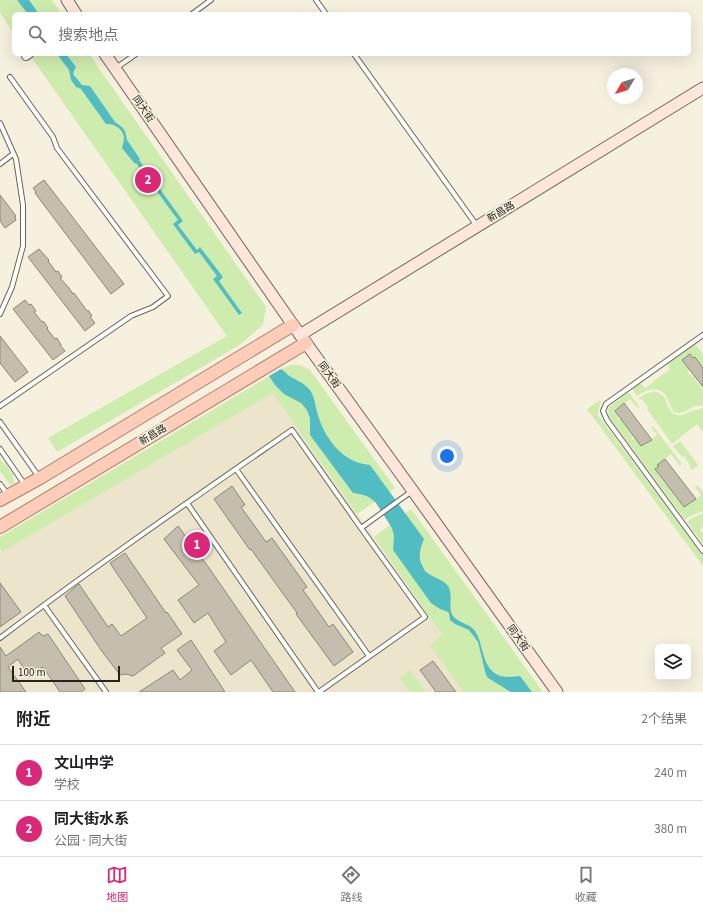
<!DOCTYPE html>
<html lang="zh">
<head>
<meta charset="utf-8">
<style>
	body { margin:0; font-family:"Source Sans 3","Noto Sans SC",sans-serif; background:#f6f6f6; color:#202124 }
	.controls { position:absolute; right:12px; bottom:12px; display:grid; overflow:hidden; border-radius:6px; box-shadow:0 4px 16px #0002 }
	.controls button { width:36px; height:36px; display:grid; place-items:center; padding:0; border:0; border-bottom:1px solid #e0e0e0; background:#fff; color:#202124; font:20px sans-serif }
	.compass { position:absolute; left:607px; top:68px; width:36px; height:36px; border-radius:50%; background:#fff; box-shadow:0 4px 16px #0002; rotate:232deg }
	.scale { position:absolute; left:12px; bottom:10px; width:108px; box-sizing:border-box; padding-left:4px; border:2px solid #26231d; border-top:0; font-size:11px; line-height:14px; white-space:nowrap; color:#26231d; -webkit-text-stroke:3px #f6f0df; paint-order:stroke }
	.you { position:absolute; left:447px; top:456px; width:14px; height:14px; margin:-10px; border:3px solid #fff; border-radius:50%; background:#1a73e8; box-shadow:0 0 0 6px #1a73e833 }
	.badge { display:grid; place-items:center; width:26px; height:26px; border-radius:50%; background:#db2777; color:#fff; font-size:13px; font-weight:700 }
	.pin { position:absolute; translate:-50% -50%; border:2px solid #fff; box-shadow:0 1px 4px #0006 }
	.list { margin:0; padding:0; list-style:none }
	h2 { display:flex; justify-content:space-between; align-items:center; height:52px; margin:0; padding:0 16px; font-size:17px }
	h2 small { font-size:13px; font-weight:400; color:#757577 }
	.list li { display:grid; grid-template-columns:26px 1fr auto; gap:12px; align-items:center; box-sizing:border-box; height:56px; padding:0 16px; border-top:1px solid #e0e0e0 }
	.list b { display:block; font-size:15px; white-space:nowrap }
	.list p { margin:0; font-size:13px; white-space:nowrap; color:#757577 }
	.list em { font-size:13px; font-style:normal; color:#757577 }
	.icon { flex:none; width:22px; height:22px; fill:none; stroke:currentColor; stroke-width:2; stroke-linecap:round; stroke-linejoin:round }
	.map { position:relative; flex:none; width:703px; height:692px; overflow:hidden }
	.search { position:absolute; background:#fff; box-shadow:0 4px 16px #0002; left:12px; right:12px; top:12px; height:44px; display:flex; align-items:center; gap:10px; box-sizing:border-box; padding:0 14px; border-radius:6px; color:#757577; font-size:15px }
	.sheet { height:164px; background:#fff }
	nav { display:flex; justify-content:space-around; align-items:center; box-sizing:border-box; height:56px; border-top:1px solid #e0e0e0; background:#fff; font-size:11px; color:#757577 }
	nav a { display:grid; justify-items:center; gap:2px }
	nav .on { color:#db2777 }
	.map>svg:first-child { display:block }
	.built { fill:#ede4cc }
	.green { fill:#cfecaf }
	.water { fill:#51bdc3 }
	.building { fill:#c3beae; stroke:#8b8677 }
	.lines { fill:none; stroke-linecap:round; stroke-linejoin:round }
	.lane-casing { stroke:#6b6657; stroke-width:6 }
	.street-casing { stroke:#6b6657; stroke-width:10 }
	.secondary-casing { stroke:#6b6657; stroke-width:13 }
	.primary-casing { stroke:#b17b65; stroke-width:14 }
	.lane { stroke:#fff; stroke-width:4 }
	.street { stroke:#fff; stroke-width:8 }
	.secondary { stroke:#fee6dc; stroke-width:11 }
	.primary { stroke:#fdcdba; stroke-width:12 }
	.labels { text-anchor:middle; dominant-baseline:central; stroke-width:3.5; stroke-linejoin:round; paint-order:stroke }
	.street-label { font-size:10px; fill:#26231d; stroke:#f6f0df }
</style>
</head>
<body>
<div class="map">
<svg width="703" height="692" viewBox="0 0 703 692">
	<rect width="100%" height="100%" fill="#f6f0df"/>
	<!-- built -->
	<path class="built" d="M 273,393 L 482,692 L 0,692 L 0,553 Z"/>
	<!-- green -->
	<path class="green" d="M 0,0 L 52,0 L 62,14 L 14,14 L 14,33 L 0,13 Z
		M 29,54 L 89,54 L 266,307 L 263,325 L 238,346 L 57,452 L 48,438 L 227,336 Z
		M 695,344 L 703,354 L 703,368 L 695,357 L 693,358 L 691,355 L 688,356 L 687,355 L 682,360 L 690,370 L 687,372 L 689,375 L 691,374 L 703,390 L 703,405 C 700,406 696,406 693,407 C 686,410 682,415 674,412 C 670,407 669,400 665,395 C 657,385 646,390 637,396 L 633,390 L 633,388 L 640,383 L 645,388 L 670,369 L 667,363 Z
		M 291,365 L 300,365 L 310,370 L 395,488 L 357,514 L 273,393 L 2,552 L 0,549 L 0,537 L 281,369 Z
		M 655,391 L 659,393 L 665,398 L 668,406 L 672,413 L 677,415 L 684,415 L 689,412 L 703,408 L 703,432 L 697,424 L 672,444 L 647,409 L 648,407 L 642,399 L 640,400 L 639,398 L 648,393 Z
		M 627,393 L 629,393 L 640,407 L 637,408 L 630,399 L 615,411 L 619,416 L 617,417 L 619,420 L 621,419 L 633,435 L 631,437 L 633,440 L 635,438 L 641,446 L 645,445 L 657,435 L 651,427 L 653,426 L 682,464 L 680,466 L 671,454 L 658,464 L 659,466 L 655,469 L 660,475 L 659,476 L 675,495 L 674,496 L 676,499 L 677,498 L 684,507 L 687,505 L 688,505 L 701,495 L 695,487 L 698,485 L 703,492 L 703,511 L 690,516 L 685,520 L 609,417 L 608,412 L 609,407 Z
		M 600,400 L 601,402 L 599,408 L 598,415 L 703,556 L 703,566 L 587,409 Z
		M 680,441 L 698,465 L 692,470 L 689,466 L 690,465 L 684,456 L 682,457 L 673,446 Z
		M 0,459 L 3,463 L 5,463 L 13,475 L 14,483 L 10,485 L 0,471 Z
		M 411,509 L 543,692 L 463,692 L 430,645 L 442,635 L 374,537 Z
		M 703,513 L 703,525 L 702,525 L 703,527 L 700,530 L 703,534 L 703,544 L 687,522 L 691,519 Z
		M 410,670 L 426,692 L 410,692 L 400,678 Z"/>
	<!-- water -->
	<path class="water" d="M 17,0 L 29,0 L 39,14 L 28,14 Z
		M 57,54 L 66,54 L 76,67 L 74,71 L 73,74 L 82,85 L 90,86 L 115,122 L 122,127 L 125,131 L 126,135 L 127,140 L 140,159 L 139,160 L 183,221 L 178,225 L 197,250 L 200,247 L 223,277 L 219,281 L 242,313 L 239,315 L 213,279 L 217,276 L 199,252 L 195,254 L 173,224 L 178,220 L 136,163 L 135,164 L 122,148 C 123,145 124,140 124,137 C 123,129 114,123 106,124 L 81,89 L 76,87 L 71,80 L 69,70 Z
		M 281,369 C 284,371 286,373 288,375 C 295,380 303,382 309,389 C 315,396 315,406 318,415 C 325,439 343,463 370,465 L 424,539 C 421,546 418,555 421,563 C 422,565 424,569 425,571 C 431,577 443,579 448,586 C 454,596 447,607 453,616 C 458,623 471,624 475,631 C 484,645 481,664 496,674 C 503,678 513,677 520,676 L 532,692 L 511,692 L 488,678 L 486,675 L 478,642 L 469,630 L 455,624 L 450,620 L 449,613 L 446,611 L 440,609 L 431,603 L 393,550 L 394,536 L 392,528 L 376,503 C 370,496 362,494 353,493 L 310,435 L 310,419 L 307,410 L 301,403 L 284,394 L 275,385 L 269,376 Z"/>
	<!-- building -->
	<path class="building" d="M 44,180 L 124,284 L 111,294 L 35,193 L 36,192 L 33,188 Z
		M 0,195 L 16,216 L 15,217 L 16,220 L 5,228 L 0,221 Z
		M 39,249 L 49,260 L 48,261 L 56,272 L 58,271 L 62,277 L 60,278 L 69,288 L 73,294 L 74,293 L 87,311 L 88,310 L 92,316 L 90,317 L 95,323 L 85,331 L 28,257 Z
		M 25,300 L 29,305 L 31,304 L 36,311 L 34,312 L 42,322 L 43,321 L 48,328 L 47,329 L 55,339 L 57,338 L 61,345 L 60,345 L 65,351 L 53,360 L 13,309 Z
		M 0,336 L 28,372 L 15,382 L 0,363 Z
		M 690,354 L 693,358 L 695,357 L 703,368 L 703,387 L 682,360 Z
		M 624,403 L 652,440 L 641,446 L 615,411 Z
		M 665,459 L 696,499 L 684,507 L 655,469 L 659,466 L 657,465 Z
		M 232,486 L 245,505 L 241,507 L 266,542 L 272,538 L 307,587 L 303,590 L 329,627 L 333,624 L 353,652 L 334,666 L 296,614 L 297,613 L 251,549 L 250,550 L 214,499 Z
		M 178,526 L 209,568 L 295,692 L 273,692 L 251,660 L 231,675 L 214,651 L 226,642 L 208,613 L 194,623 L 178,600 L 199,585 L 164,539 Z
		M 125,553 L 166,613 L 167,612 L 182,634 L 161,648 L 165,653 L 133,676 L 126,674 L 120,675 L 101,650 L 65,596 L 79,584 L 108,627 L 112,624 L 121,636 L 147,618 L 110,563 Z
		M 0,583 L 21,612 L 0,627 Z
		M 39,632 L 43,636 L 48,634 L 85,689 L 81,692 L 60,692 L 43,667 L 29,677 L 18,659 L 8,667 L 26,692 L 0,692 L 0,647 L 6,656 Z
		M 191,640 L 225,692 L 139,692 L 173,670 L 180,680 L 192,670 L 177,650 Z
		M 433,661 L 456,692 L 436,692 L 420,670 Z"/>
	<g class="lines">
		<!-- lane casing -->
		<g class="lane-casing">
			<path id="lane" d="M 316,0 L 326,14
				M 192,14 L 211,0
				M 354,54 L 477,226
				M 116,68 L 136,54
				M 0,123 L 16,159 L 23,205 L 23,246 L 12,287 L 0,314
				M 0,164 L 13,154
				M 703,335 L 606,404 L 603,411 L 607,420 L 703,551
				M 0,406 L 131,316 L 153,307 L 168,296 L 57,148 L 53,137 L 10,77
				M 0,422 L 39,477
				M 0,449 L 25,485
				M 236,469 L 369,656
				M 0,484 L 8,495
				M 187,503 L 318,692
				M 361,528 L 412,491
				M 44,605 L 106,692
				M 0,638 C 95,566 194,498 292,430 L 361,528 L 425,617 L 319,692"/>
		</g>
		<!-- street casing -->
		<g class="street-casing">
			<path id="street" d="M 26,56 L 29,54"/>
		</g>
		<!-- secondary casing -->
		<g class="secondary-casing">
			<path id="secondary" d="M 67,0 L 76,14
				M 105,54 L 293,325 L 413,491 L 557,692
				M 300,335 L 703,88"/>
		</g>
		<!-- primary casing -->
		<g class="primary-casing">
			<path id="primary" d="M 0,500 L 40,478 L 293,325
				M 0,527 L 306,343"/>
		</g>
		<!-- lane -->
		<use href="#lane" class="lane"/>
		<!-- street -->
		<use href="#street" class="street"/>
		<!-- secondary -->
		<use href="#secondary" class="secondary"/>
		<!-- primary -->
		<use href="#primary" class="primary"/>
	</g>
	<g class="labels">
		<!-- street labels -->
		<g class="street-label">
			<text transform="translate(143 109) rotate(55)">同大街</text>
			<text transform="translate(501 212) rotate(-31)">新昌路</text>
			<text transform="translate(329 375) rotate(54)">同大街</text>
			<text transform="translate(153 435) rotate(-31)">新昌路</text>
			<text transform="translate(518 638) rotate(54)">同大街</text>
		</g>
	</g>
</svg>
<div class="controls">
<button><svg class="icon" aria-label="layers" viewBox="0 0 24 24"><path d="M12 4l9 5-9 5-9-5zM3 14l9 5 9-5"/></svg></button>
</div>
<svg class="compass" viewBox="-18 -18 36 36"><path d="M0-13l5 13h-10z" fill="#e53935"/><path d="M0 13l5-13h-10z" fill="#757577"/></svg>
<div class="scale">100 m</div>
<div class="you"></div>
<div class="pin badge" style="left:197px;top:545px">1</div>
<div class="pin badge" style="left:148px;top:180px">2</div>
<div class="search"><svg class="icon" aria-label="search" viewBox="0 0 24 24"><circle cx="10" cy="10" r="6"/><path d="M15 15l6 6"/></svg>搜索地点</div>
</div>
<section class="sheet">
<h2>附近<small>2个结果</small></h2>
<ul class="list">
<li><span class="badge">1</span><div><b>文山中学</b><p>学校</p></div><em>240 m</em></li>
<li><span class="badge">2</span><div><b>同大街水系</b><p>公园 · 同大街</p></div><em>380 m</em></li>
</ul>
</section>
<nav>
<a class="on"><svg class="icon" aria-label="map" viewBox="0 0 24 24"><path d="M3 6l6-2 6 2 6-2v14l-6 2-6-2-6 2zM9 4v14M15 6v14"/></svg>地图</a>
<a><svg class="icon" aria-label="directions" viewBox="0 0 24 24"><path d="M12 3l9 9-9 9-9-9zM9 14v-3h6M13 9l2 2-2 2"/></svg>路线</a>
<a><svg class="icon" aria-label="saved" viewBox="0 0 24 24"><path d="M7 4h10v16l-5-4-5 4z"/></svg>收藏</a>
</nav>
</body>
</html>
